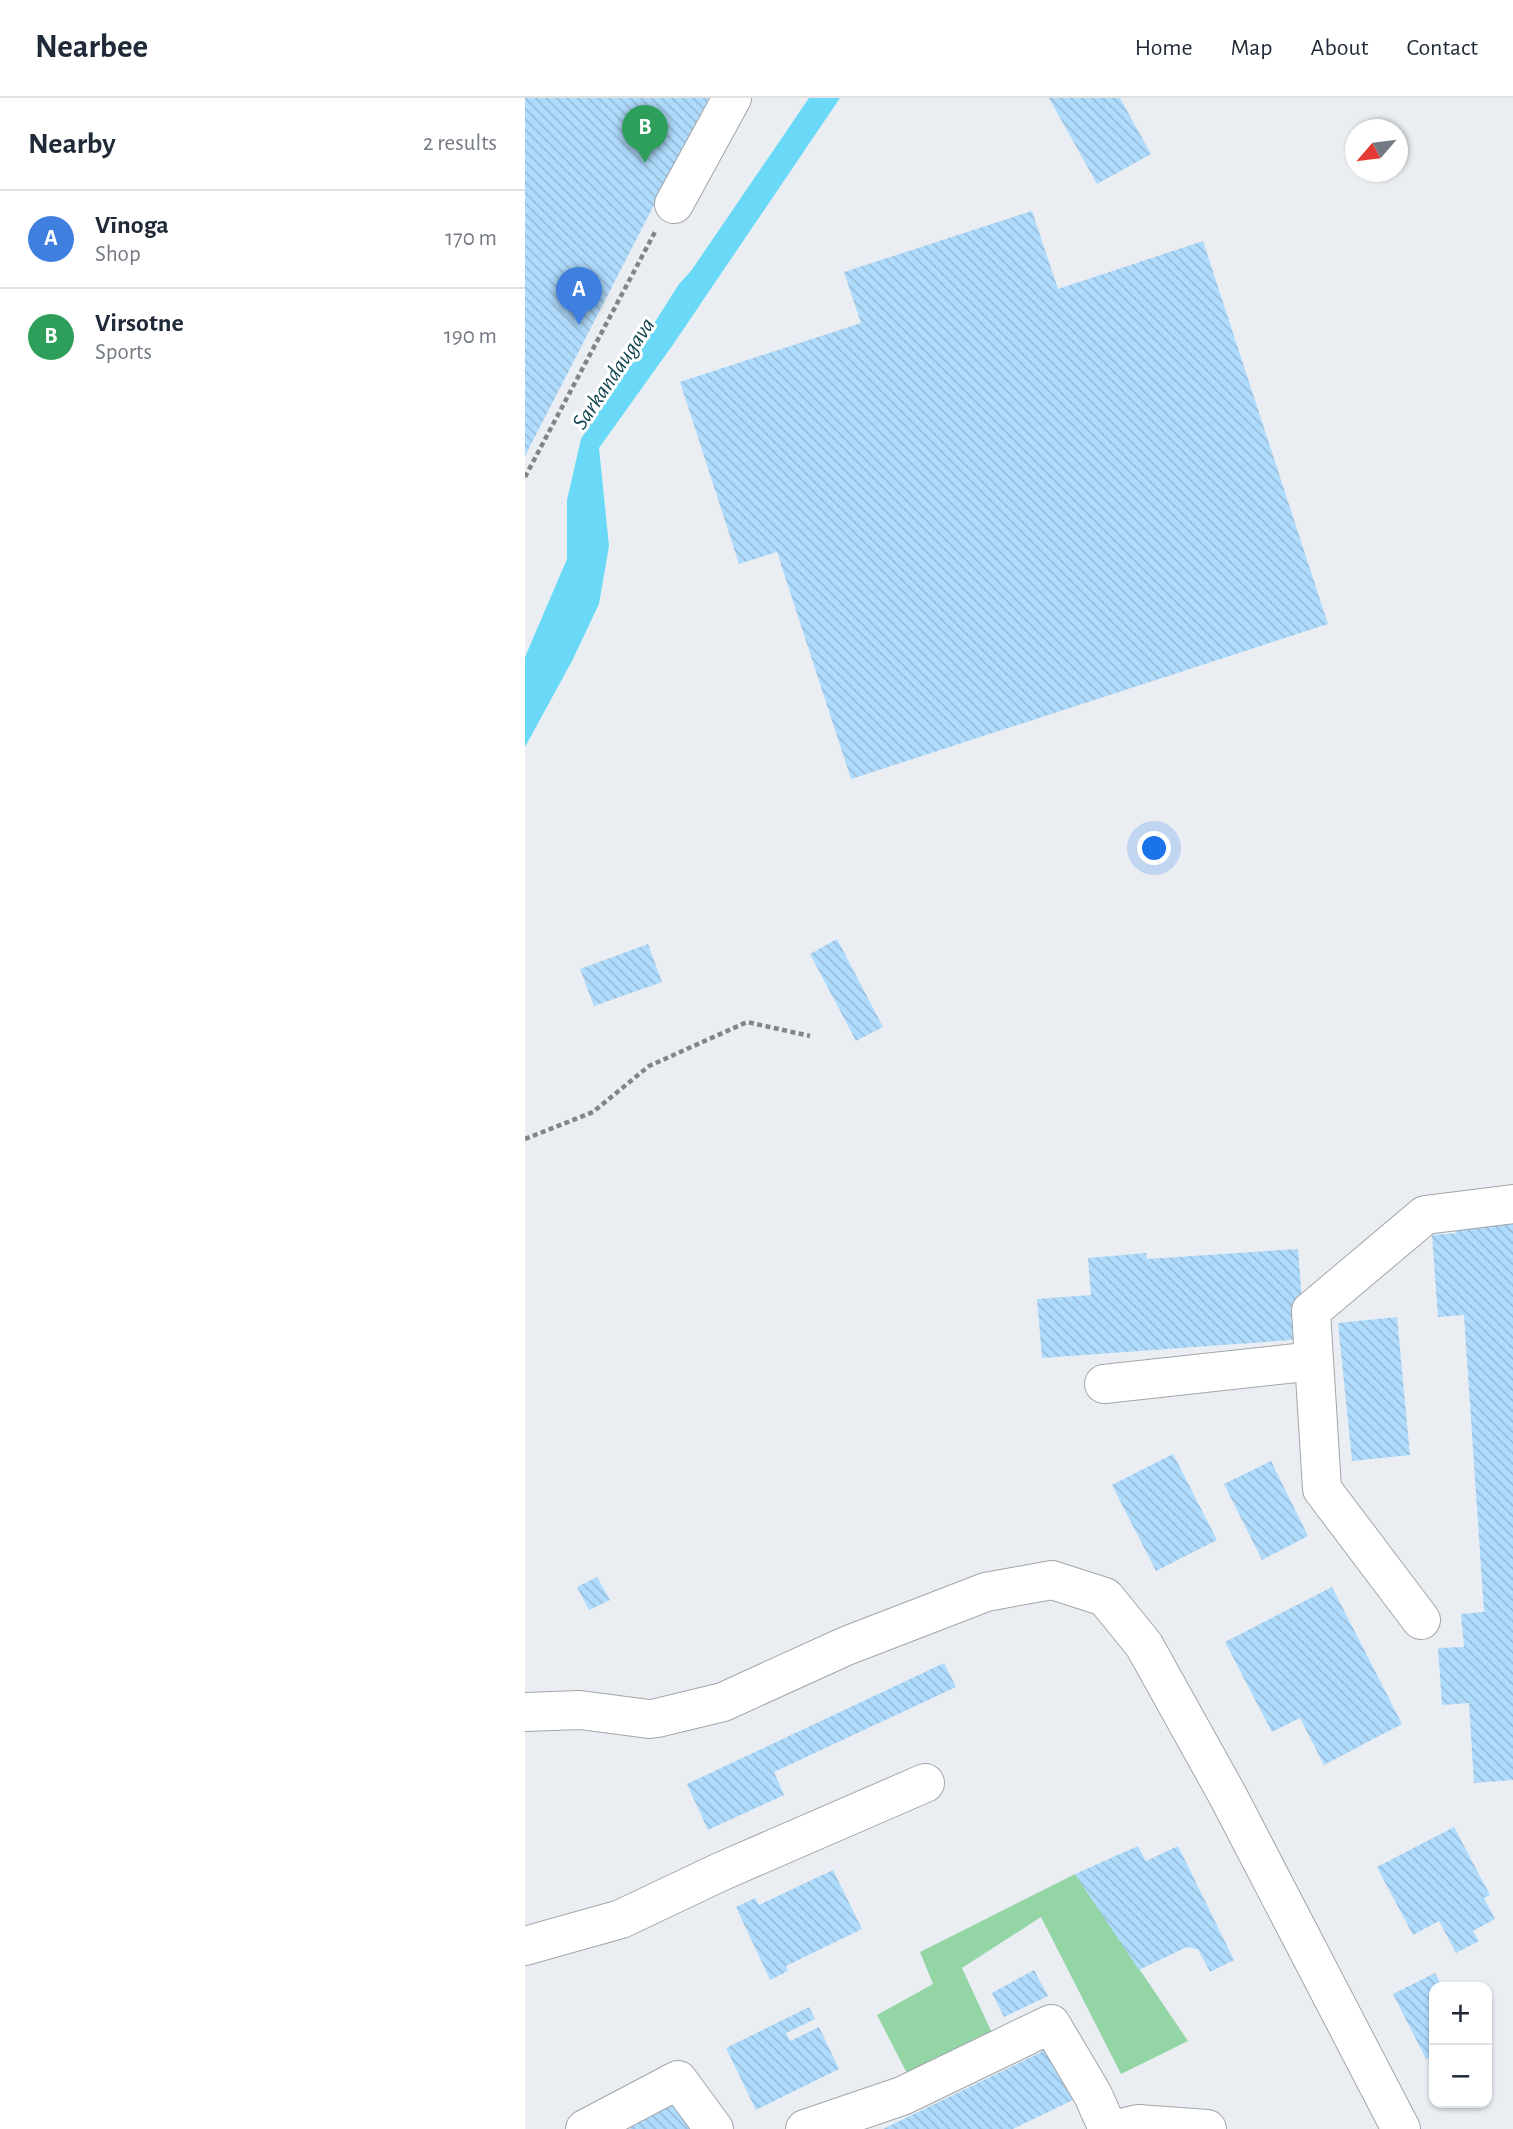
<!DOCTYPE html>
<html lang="en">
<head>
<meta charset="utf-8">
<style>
	body { margin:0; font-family:"Alegreya Sans",sans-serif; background:#f2f2f3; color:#1f2937 }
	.controls { position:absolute; right:21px; bottom:21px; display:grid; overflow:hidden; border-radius:14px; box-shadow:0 2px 5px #0004 }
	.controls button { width:63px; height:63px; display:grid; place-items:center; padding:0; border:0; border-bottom:2px solid #e0e1e3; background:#fff; color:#1f2937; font:35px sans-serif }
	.compass { position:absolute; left:820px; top:21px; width:63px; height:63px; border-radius:50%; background:#fff; box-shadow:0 2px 5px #0004; rotate:242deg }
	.you { position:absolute; left:630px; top:751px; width:24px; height:24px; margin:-18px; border:5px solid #fff; border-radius:50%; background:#1a73e8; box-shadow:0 0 0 10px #1a73e833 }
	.badge { display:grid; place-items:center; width:46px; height:46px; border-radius:50%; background:#508215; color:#fff; font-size:23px; font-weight:700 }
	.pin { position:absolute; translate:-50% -58px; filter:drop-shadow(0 2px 4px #0008) }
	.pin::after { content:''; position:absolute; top:37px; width:24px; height:21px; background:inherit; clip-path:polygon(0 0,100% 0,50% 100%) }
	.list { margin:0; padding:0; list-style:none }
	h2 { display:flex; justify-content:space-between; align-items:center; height:91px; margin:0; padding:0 28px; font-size:30px }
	h2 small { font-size:23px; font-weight:400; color:#747a83 }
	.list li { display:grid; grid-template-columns:46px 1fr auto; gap:21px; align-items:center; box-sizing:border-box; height:98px; padding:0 28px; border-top:2px solid #e0e1e3 }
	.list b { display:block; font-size:26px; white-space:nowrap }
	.list p { margin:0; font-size:23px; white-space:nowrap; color:#747a83 }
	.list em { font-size:23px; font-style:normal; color:#747a83 }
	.map { position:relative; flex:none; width:988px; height:2031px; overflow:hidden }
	header { display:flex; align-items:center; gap:42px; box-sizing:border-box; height:98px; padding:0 35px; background:#fff; border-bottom:2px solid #e0e1e3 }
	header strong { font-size:33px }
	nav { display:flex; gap:38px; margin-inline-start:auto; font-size:24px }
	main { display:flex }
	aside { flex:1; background:#fff }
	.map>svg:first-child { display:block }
	.green { fill:#94d5a6 }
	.water { fill:#6ad9f7 }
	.building { fill:url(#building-back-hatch) }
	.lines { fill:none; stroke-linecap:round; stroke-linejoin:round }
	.minor-casing { stroke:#a2a6a9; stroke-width:40 }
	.path { stroke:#828487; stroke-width:4.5; stroke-dasharray:5 3.5; stroke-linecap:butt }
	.minor { stroke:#fff; stroke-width:38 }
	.labels { text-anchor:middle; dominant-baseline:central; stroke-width:6; stroke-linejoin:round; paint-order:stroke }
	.water-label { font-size:23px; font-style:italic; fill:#144652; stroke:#fff }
</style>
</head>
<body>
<header>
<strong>Nearbee</strong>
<nav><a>Home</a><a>Map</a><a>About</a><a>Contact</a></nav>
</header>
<main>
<aside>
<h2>Nearby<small>2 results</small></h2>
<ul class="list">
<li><span class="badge" style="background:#3f7fe0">A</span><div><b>Vīnoga</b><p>Shop</p></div><em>170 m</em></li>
<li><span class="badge" style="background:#2e9e5b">B</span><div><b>Virsotne</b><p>Sports</p></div><em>190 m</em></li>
</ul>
</aside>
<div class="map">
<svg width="988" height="2031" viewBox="0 0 988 2031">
	<defs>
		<pattern id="building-back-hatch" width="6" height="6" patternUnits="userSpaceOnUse" patternTransform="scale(1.75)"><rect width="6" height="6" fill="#afdbfd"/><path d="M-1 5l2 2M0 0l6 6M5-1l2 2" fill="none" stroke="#97bcd9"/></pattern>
	</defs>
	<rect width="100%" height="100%" fill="#eaeef2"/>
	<!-- green -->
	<path class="green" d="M 550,1776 L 663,1943 L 596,1976 L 516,1819 L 437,1870 L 467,1935 L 385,1981 L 352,1917 L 408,1886 L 395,1854 Z"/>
	<!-- water -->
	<path class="water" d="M 284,0 L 315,0 L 147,248 L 74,350 L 84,448 L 74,506 L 47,563 L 0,649 L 0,559 L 42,461 L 42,402 L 56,341 L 154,186 L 166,173 Z"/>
	<!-- building -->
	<path class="building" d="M 0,0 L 184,0 L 0,358 Z
		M 524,0 L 595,0 L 626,56 L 572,86 Z
		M 507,113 L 533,191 L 678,143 L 803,526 L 326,681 L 252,454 L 214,466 L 155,284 L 336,225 L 319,174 Z
		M 312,841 L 358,929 L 331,943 L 285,856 Z
		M 123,846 L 137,884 L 69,908 L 55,871 Z
		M 988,1116 L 988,1682 L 949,1685 L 944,1605 L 917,1607 L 913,1550 L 939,1549 L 936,1516 L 959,1514 L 939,1217 L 913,1219 L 907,1137 L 931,1135 L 930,1120 Z
		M 773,1151 L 780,1241 L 517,1260 L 512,1201 L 566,1197 L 563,1160 L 621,1155 L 622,1161 Z
		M 872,1219 L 885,1357 L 827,1363 L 813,1225 Z
		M 648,1356 L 692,1442 L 631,1473 L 587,1387 Z
		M 746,1363 L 783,1438 L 737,1462 L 699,1386 Z
		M 72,1479 L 85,1502 L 64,1512 L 52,1489 Z
		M 807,1489 L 877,1626 L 799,1667 L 775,1620 L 747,1634 L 700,1544 Z
		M 419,1565 L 431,1589 L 249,1674 L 259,1697 L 183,1732 L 162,1686 Z
		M 929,1729 L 965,1797 L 959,1800 L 970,1821 L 948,1833 L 954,1843 L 931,1855 L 914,1823 L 888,1837 L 852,1769 Z
		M 613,1748 L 621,1763 L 653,1748 L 709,1862 L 685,1874 L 673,1851 L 662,1849 L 614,1872 L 550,1776 Z
		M 308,1772 L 337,1831 L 261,1868 L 263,1873 L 245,1882 L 211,1809 L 230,1800 L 234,1807 Z
		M 509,1872 L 523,1898 L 479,1919 L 467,1895 Z
		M 910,1875 L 917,1889 L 909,1889 L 909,1957 L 901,1961 L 868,1896 Z
		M 284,1909 L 290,1921 L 261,1935 L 265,1943 L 294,1929 L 314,1971 L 231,2012 L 201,1950 Z
		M 525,1950 L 550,2001 L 488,2031 L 358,2031 Z
		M 153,1998 L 169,2031 L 105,2031 L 102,2025 Z"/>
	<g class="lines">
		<!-- minor casing -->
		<g class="minor-casing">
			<path id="minor" d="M 149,106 L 207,0
				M 579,1286 L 789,1263
				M 896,1522 L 797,1391 L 786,1213 L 900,1117 L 988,1106
				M 0,1614 L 55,1612 L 124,1621 L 132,1620 L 198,1604 L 321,1548 L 461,1494 L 527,1482 L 580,1499 L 619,1547 L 703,1698 L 876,2031
				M 0,1848 L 96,1821 L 195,1774 L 400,1685
				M 60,2031 L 153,1982 L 189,2031
				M 280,2031 L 377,1998 L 526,1926 L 568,1997 L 583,2031
				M 592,2031 L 613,2026 L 682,2031"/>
		</g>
		<!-- path -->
		<path class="path" d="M 0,379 L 131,132
			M 0,1041 L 68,1014 L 124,968 L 222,924 L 285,938"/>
		<!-- minor -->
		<use href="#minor" class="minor"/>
	</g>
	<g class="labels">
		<!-- water labels -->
		<g class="water-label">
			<text transform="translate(89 276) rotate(-56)">Sarkandaugava</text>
		</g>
	</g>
</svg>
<div class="controls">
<button>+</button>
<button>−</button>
</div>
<svg class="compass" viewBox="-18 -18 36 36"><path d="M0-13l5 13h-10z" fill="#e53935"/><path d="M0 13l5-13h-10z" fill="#747a83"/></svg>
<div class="you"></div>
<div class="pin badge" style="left:54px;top:227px;background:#3f7fe0">A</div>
<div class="pin badge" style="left:120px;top:65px;background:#2e9e5b">B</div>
</div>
</main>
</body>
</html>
